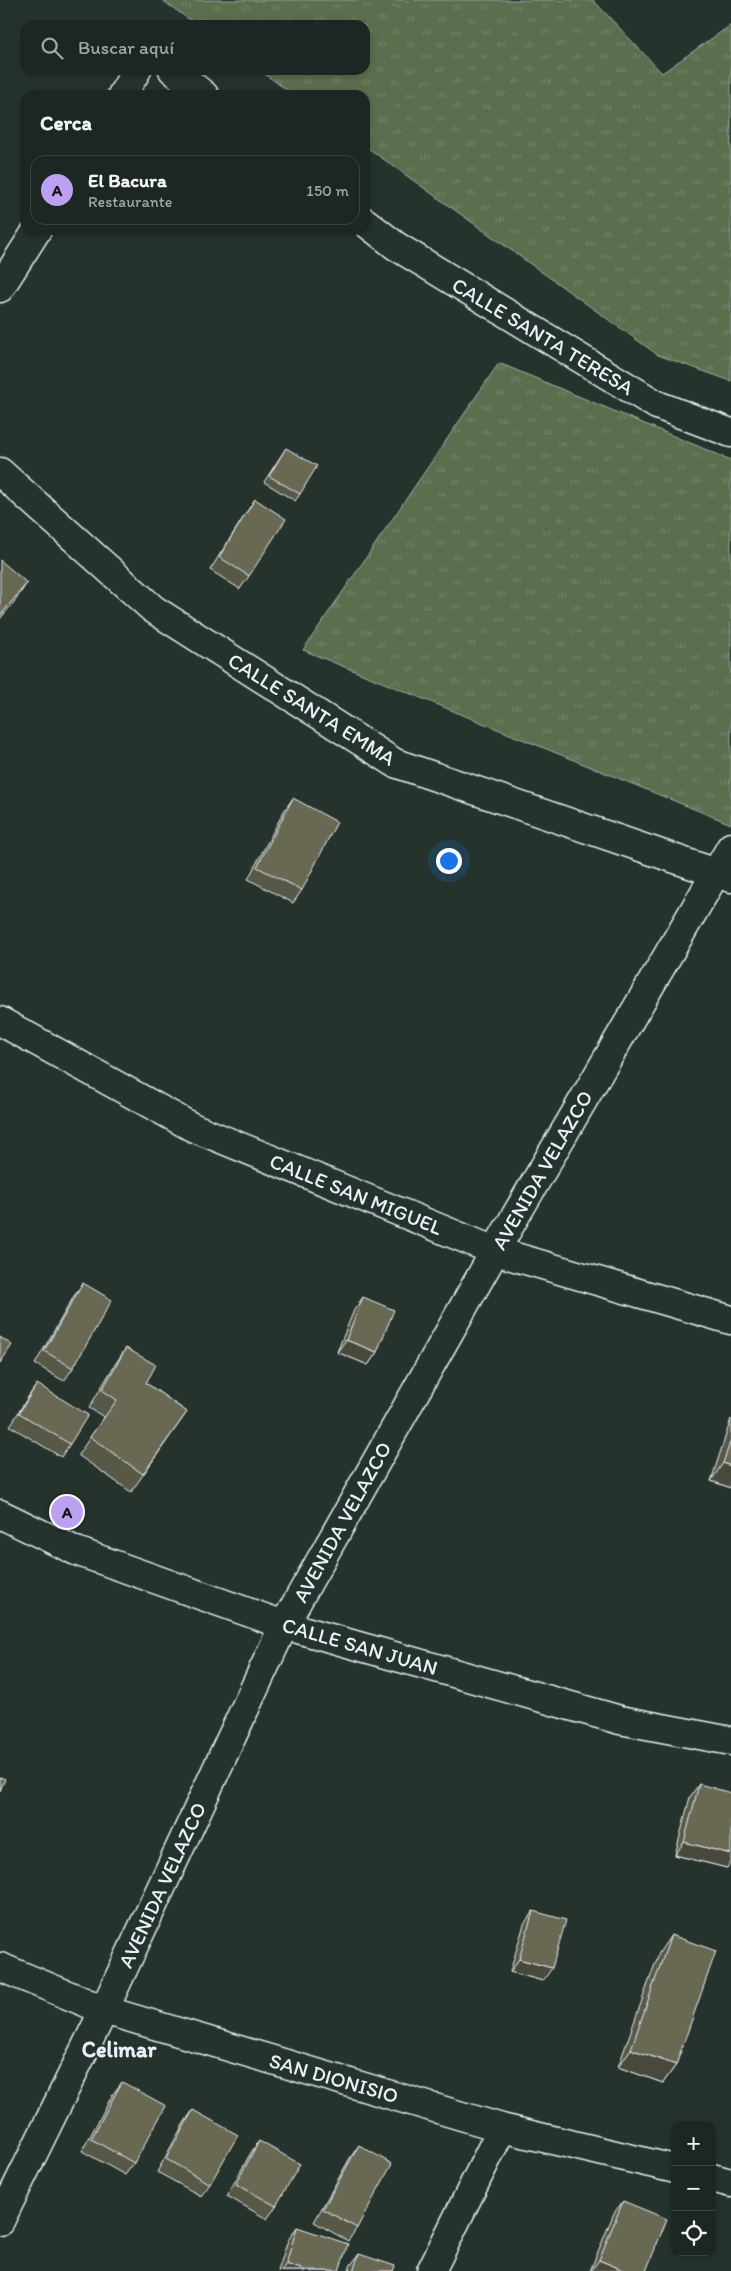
<!DOCTYPE html>
<html lang="es">
<head>
<meta charset="utf-8">
<style>
	body { margin:0; font-family:Itim,sans-serif; background:#252e2a; color:#f1f3f6 }
	.controls { position:absolute; right:15px; bottom:15px; display:grid; overflow:hidden; border-radius:10px; box-shadow:0 2px 8px #0003 }
	.controls button { width:45px; height:45px; display:grid; place-items:center; padding:0; border:0; border-bottom:1px solid #3a4340; background:#1c2622; color:#f1f3f6; font:25px sans-serif }
	.you { position:absolute; left:448px; top:860px; width:18px; height:18px; margin:-12px; border:4px solid #fff; border-radius:50%; background:#1a73e8; box-shadow:0 0 0 8px #1a73e833 }
	.badge { display:grid; place-items:center; width:32px; height:32px; border-radius:50%; background:#bca0f2; color:#111; font-size:16px; font-weight:700 }
	.pin { position:absolute; translate:-50% -50%; border:2px solid #fff; box-shadow:0 1px 5px #0006 }
	.list { margin:0; padding:0; list-style:none }
	h2 { display:flex; justify-content:space-between; align-items:center; height:65px; margin:0; padding:0 20px; font-size:21px }
	h2 small { font-size:16px; font-weight:400; color:#a0a5a5 }
	.list li { display:grid; grid-template-columns:32px 1fr auto; gap:15px; align-items:center; box-sizing:border-box; height:70px; margin:0 10px 10px; padding:0 10px; border:1px solid #3a4340; border-radius:15px }
	.list b { display:block; font-size:19px; white-space:nowrap }
	.list p { margin:0; font-size:16px; white-space:nowrap; color:#a0a5a5 }
	.list em { font-size:16px; font-style:normal; color:#a0a5a5 }
	.icon { flex:none; width:28px; height:28px; fill:none; stroke:currentColor; stroke-width:2; stroke-linecap:round; stroke-linejoin:round }
	.map { position:relative; flex:none; width:731px; height:2271px; overflow:hidden }
	.search { position:absolute; background:#1c2622; box-shadow:0 2px 8px #0003; left:20px; top:20px; width:350px; height:55px; display:flex; align-items:center; gap:12px; box-sizing:border-box; padding:0 18px; border-radius:15px; color:#a0a5a5; font-size:19px }
	.panel { position:absolute; background:#1c2622; box-shadow:0 2px 8px #0003; left:20px; top:90px; width:350px; height:145px; border-radius:15px }
	.map>svg:first-child { display:block }
	.grass { fill:url(#grass-tufts); stroke:#a2b0a4 }
	.lines { fill:none; stroke-linecap:round; stroke-linejoin:round }
	.minor-casing { stroke:#e8f1f8; stroke-width:31 }
	.tertiary-casing { stroke:#e8f1f8; stroke-width:31 }
	.minor { stroke:#26332d; stroke-width:28 }
	.tertiary { stroke:#26332d; stroke-width:28 }
	.wall { fill:#595947; stroke:#e8f1f8 }
	.shaded-wall { fill:#49493a; stroke:#e8f1f8 }
	.building { fill:#686853; stroke:#e8f1f8 }
	.labels { text-anchor:middle; dominant-baseline:central; stroke-width:4.5; stroke-linejoin:round; paint-order:stroke }
	.street-label { font-size:21px; fill:#e8f1f8; stroke:#26332d }
	.neighbourhood-label { font-size:22px; font-weight:bold; fill:#e8f1f8; stroke:#26332d }
</style>
</head>
<body>
<div class="map">
<svg width="731" height="2271" viewBox="0 0 731 2271">
	<defs>
		<pattern id="grass-tufts" width="24" height="20" patternUnits="userSpaceOnUse" patternTransform="scale(1.25)"><rect width="24" height="20" fill="#5d6e50"/><path d="M3 7l-1-3M5 7V3M7 7l1-3M15 17l-1-3M17 17v-4M19 17l1-3" fill="none" stroke="#74836a"/></pattern>
	</defs>
	<rect width="100%" height="100%" fill="#26332d"/>
	<filter id="ink" filterUnits="userSpaceOnUse"><feTurbulence type="fractalNoise" baseFrequency=".02" numOctaves="2"/><feDisplacementMap in="SourceGraphic" scale="10" xChannelSelector="R" yChannelSelector="G"/><feConvolveMatrix kernelMatrix="1 2 1 2 8 2 1 2 1" color-interpolation-filters="sRGB"/></filter>
	<g filter="url(#ink)">
		<!-- grass -->
		<path class="grass" d="M 162,0 L 593,0 L 662,73 L 731,25 L 731,381 L 658,355 L 365,146 L 365,95 L 294,95 L 259,70 L 365,70 L 365,25 L 197,25 Z
			M 499,363 L 731,460 L 731,824 L 303,650 Z"/>
		<g class="lines">
			<!-- minor casing -->
			<g class="minor-casing">
				<path id="minor" d="M 173,70 L 204,95
					M 122,95 L 137,70
					M 365,222 L 396,246 L 657,405 L 731,433
					M 0,288 L 37,230
					M 0,472 L 153,609 L 395,763 L 731,878
					M 0,1021 L 192,1127 L 495,1251 L 731,1320
					M 0,1514 L 76,1551 L 284,1625 L 620,1720 L 731,1741
					M 712,2178 L 731,2183
					M 0,2221 L 104,2010 L 502,2128 L 675,2169
					M 431,2271 L 502,2128"/>
			</g>
			<!-- tertiary casing -->
			<g class="tertiary-casing">
				<path id="tertiary" d="M 0,1967 L 104,2010 L 284,1625 L 495,1251 L 731,847"/>
			</g>
			<!-- minor -->
			<use href="#minor" class="minor"/>
			<!-- tertiary -->
			<use href="#tertiary" class="tertiary"/>
		</g>
		<!-- wall -->
		<path class="wall" d="M 286,448 L 300,494 L 295,501 L 264,482 Z
			M 255,499 L 249,576 L 240,589 L 210,570 Z
			M 293,798 L 302,890 L 293,903 L 248,879 L 284,811 Z
			M 83,1283 L 73,1368 L 64,1381 L 35,1364 L 74,1296 Z
			M 363,1297 L 377,1352 L 368,1365 L 337,1352 L 354,1310 Z
			M 126,1348 L 146,1383 L 187,1412 L 131,1492 L 78,1455 L 104,1417 L 89,1408 L 114,1366 Z
			M 37,1384 L 70,1444 L 61,1457 L 10,1426 L 28,1397 Z
			M 731,1419 L 731,1488 L 711,1481 Z
			M 699,1784 L 727,1868 L 675,1855 L 690,1797 Z
			M 533,1911 L 543,1981 L 510,1972 L 524,1924 Z
			M 671,1935 L 676,2065 L 663,2083 L 618,2067 L 659,1953 Z
			M 122,2082 L 134,2163 L 125,2175 L 82,2151 L 113,2094 Z
			M 193,2110 L 210,2184 L 201,2196 L 157,2172 L 184,2123 Z
			M 259,2141 L 276,2206 L 267,2219 L 227,2196 L 250,2154 Z
			M 359,2145 L 357,2228 L 348,2241 L 314,2222 L 350,2158 Z
			M 623,2201 L 646,2271 L 590,2271 L 614,2213 Z
			M 297,2227 L 339,2271 L 278,2271 L 288,2240 Z
			M 359,2254 L 393,2271 L 349,2271 L 350,2266 Z"/>
		<!-- shaded-wall -->
		<path class="shaded-wall" d="M 27,583 L 15,601 L 0,619 L 0,616 Z
			M 346,1340 L 377,1352 L 368,1365 L 337,1352 Z
			M 723,1463 L 731,1466 L 731,1488 L 711,1481 Z
			M 684,1842 L 731,1854 L 731,1862 L 727,1868 L 675,1855 Z
			M 519,1959 L 552,1968 L 543,1981 L 510,1972 Z
			M 631,2049 L 676,2065 L 663,2083 L 618,2067 Z
			M 599,2260 L 626,2271 L 591,2271 Z
			M 286,2264 L 308,2271 L 281,2271 Z"/>
		<!-- building -->
		<path class="building" d="M 286,448 L 317,466 L 300,494 L 269,476 Z
			M 255,499 L 286,519 L 249,576 L 219,557 Z
			M 0,560 L 27,583 L 0,616 Z
			M 293,798 L 337,822 L 302,890 L 257,867 Z
			M 83,1283 L 112,1300 L 73,1368 L 44,1351 Z
			M 363,1297 L 394,1310 L 377,1352 L 346,1340 Z
			M 0,1337 L 12,1345 L 0,1363 Z
			M 126,1348 L 156,1365 L 146,1383 L 187,1412 L 143,1474 L 90,1437 L 117,1400 L 102,1390 Z
			M 37,1384 L 88,1415 L 70,1444 L 19,1413 Z
			M 731,1440 L 731,1466 L 723,1463 Z
			M 0,1777 L 5,1779 L 0,1791 Z
			M 699,1784 L 731,1793 L 731,1854 L 684,1842 Z
			M 533,1911 L 566,1920 L 552,1968 L 519,1959 Z
			M 671,1935 L 716,1951 L 676,2065 L 631,2049 Z
			M 122,2082 L 166,2106 L 134,2163 L 91,2139 Z
			M 193,2110 L 238,2135 L 210,2184 L 166,2159 Z
			M 259,2141 L 300,2164 L 276,2206 L 236,2184 Z
			M 359,2145 L 392,2164 L 357,2228 L 323,2209 Z
			M 623,2201 L 667,2219 L 646,2271 L 626,2271 L 599,2260 Z
			M 297,2227 L 348,2244 L 339,2271 L 308,2271 L 286,2264 Z
			M 359,2254 L 395,2266 L 393,2271 L 353,2271 Z"/>
	</g>
	<g class="labels">
		<!-- street labels -->
		<g class="street-label">
			<text transform="translate(543 336) rotate(31)">CALLE SANTA TERESA</text>
			<text transform="translate(312 709) rotate(32)">CALLE SANTA EMMA</text>
			<text transform="translate(542 1170) rotate(-60)">AVENIDA VELAZCO</text>
			<text transform="translate(356 1194) rotate(22)">CALLE SAN MIGUEL</text>
			<text transform="translate(342 1522) rotate(-61)">AVENIDA VELAZCO</text>
			<text transform="translate(360 1646) rotate(16)">CALLE SAN JUAN</text>
			<text transform="translate(162 1885) rotate(-65)">AVENIDA VELAZCO</text>
			<text transform="translate(334 2078) rotate(16)">SAN DIONISIO</text>
		</g>
		<!-- neighbourhood labels -->
		<g class="neighbourhood-label">
			<text x="119" y="2049">Celimar</text>
		</g>
	</g>
</svg>
<div class="controls">
<button>+</button>
<button>−</button>
<button><svg class="icon" aria-label="locate" viewBox="0 0 24 24"><circle cx="12" cy="12" r="6"/><path d="M12 2v4M12 18v4M2 12h4M18 12h4"/></svg></button>
</div>
<div class="you"></div>
<div class="pin badge" style="left:67px;top:1512px">A</div>
<div class="search"><svg class="icon" aria-label="search" viewBox="0 0 24 24"><circle cx="10" cy="10" r="6"/><path d="M15 15l6 6"/></svg>Buscar aquí</div>
<section class="panel">
<h2>Cerca<small></small></h2>
<ul class="list">
<li><span class="badge">A</span><div><b>El Bacura</b><p>Restaurante</p></div><em>150 m</em></li>
</ul>
</section>
</div>
</body>
</html>
